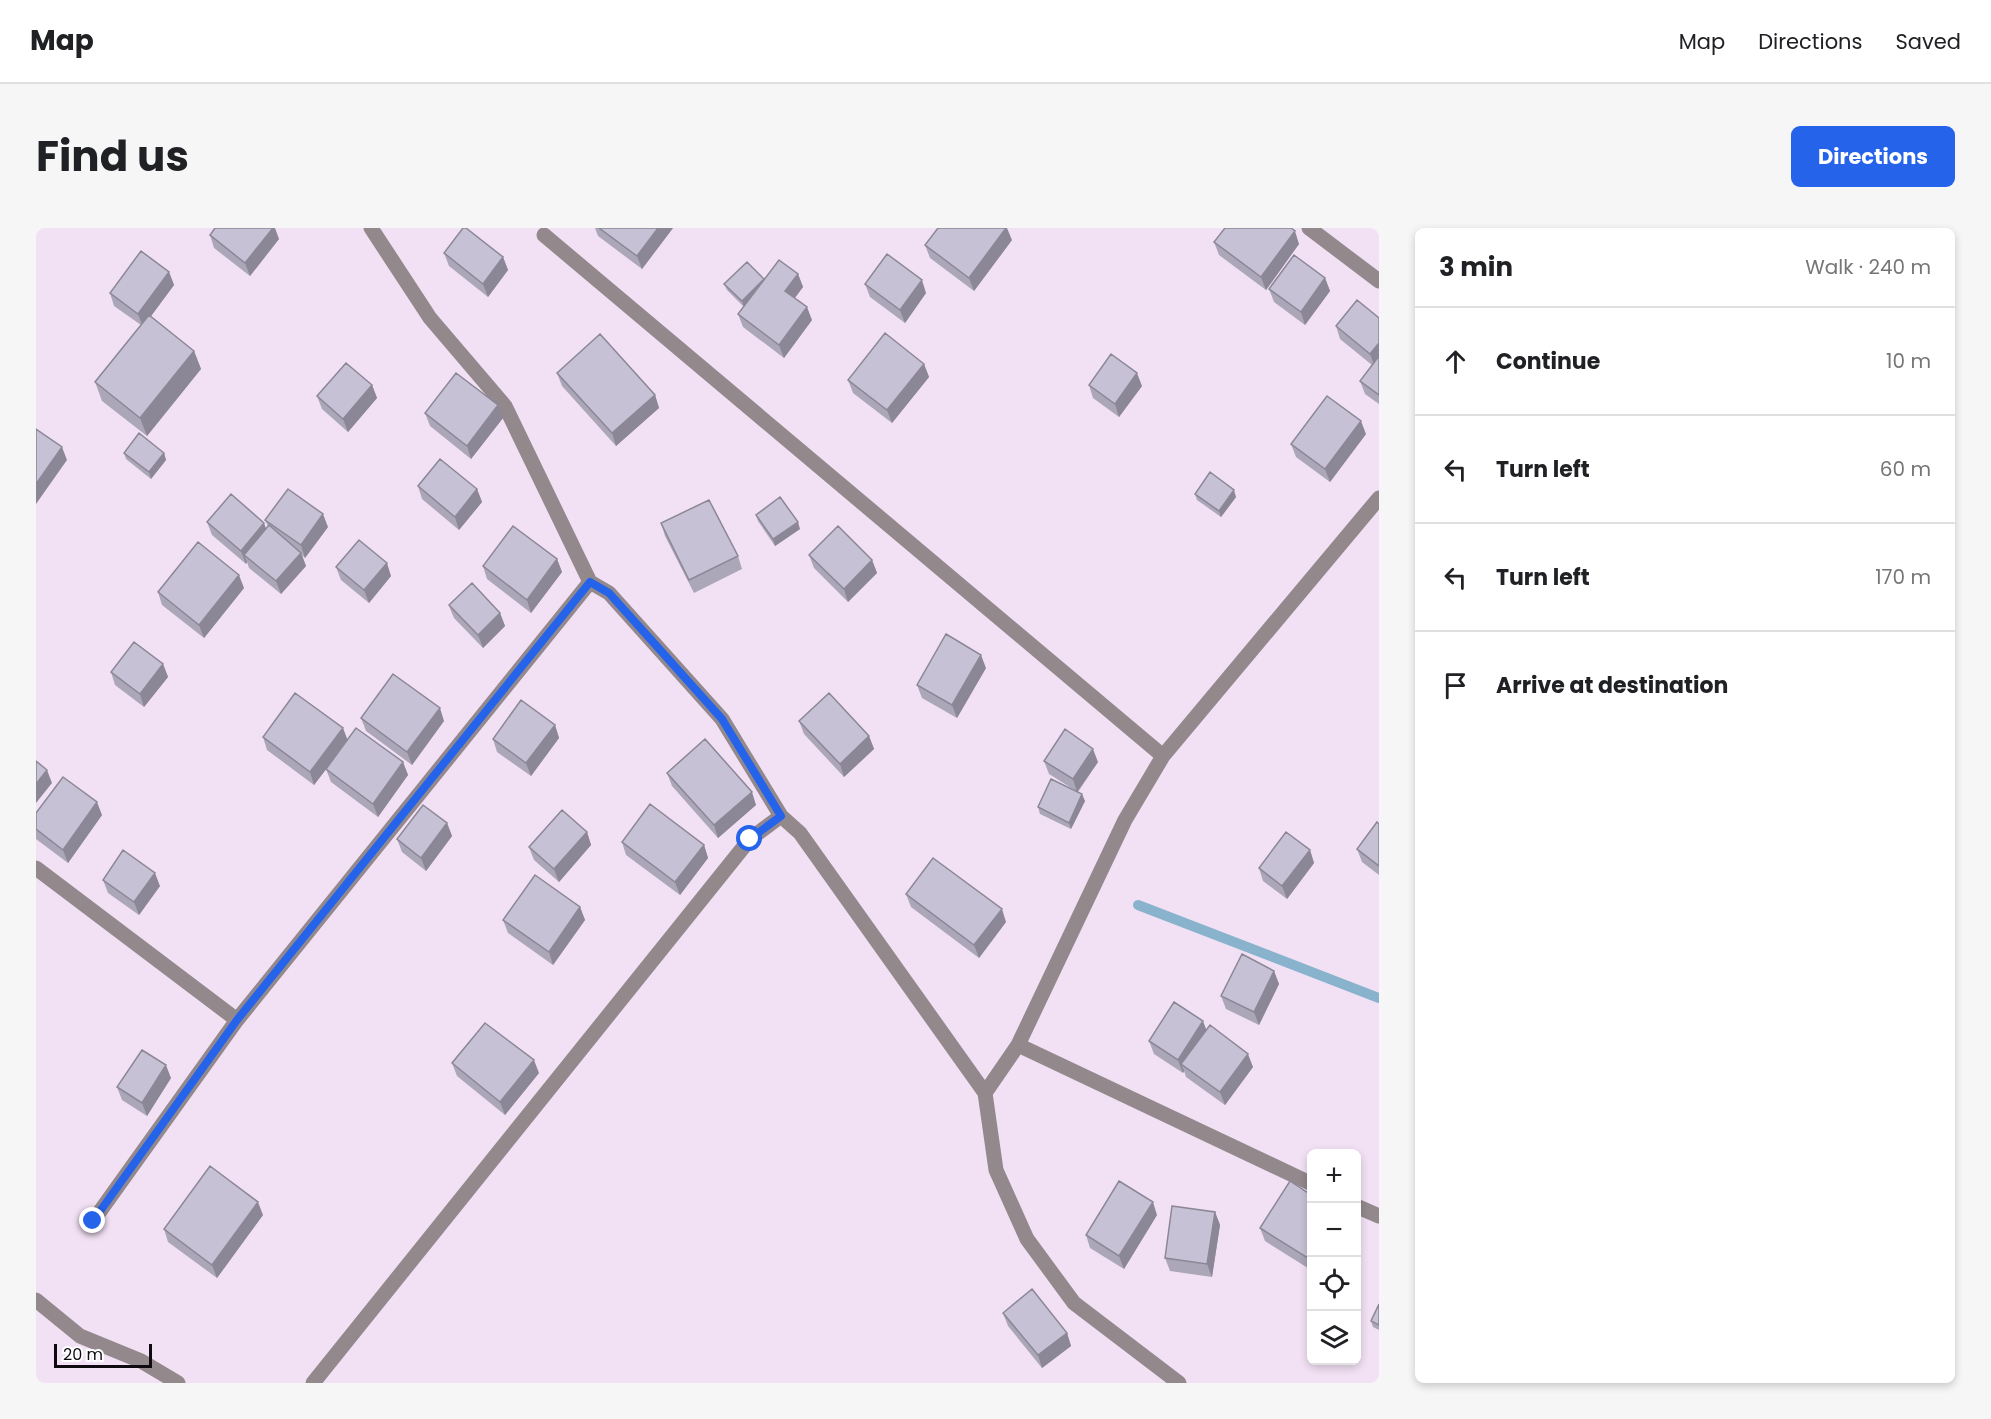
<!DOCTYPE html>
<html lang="en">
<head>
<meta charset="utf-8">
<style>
	body { margin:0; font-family:Poppins,sans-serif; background:#f6f6f6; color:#202124 }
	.controls { position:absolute; right:18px; bottom:18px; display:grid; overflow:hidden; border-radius:9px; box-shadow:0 3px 9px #0003 }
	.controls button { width:54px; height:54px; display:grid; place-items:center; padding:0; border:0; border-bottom:2px solid #e0e0e0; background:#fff; color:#202124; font:30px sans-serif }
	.scale { position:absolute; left:18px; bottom:15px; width:98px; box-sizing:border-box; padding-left:6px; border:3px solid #0f0a10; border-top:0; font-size:16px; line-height:21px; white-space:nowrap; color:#0f0a10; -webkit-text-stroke:4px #fff; paint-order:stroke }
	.stop { position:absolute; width:18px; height:18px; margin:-14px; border:4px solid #2563eb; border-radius:50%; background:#fff }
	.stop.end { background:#2563eb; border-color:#fff; box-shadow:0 2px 6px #0008 }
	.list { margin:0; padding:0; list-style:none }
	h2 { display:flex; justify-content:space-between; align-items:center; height:78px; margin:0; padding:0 24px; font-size:26px }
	h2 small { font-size:20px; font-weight:400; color:#757577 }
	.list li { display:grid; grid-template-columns:39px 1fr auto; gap:18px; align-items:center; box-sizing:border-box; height:108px; padding:0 24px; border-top:2px solid #e0e0e0 }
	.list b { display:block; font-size:22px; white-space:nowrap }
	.list em { font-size:20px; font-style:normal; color:#757577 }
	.icon { flex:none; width:33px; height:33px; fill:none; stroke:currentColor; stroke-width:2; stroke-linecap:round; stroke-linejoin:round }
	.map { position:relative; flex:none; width:1343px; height:1155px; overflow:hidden; border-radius:9px }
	header { display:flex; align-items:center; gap:36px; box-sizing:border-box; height:84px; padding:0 30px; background:#fff; border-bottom:2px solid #e0e0e0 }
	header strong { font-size:28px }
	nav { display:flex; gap:33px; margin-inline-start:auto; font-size:21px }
	.intro { display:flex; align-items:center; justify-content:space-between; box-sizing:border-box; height:144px; padding:0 36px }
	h1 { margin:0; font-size:42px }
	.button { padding:15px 27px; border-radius:9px; background:#2563eb; color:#fff; font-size:21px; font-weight:700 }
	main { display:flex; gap:36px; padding:0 36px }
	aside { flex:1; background:#fff; border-radius:9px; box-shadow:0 3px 9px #0003 }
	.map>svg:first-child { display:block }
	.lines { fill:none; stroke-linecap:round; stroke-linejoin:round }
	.stream { stroke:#89b3cd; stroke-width:10 }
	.minor { stroke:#93898d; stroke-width:15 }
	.wall { fill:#aba6b8 }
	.shaded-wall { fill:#8b8796 }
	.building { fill:#c7c1d6; stroke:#8b8796; stroke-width:1.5 }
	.route { stroke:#2563eb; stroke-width:8 }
</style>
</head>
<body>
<header>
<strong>Map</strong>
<nav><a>Map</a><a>Directions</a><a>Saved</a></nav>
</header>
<div class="intro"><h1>Find us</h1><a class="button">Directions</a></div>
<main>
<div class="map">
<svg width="1343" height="1155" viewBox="0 0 1343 1155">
	<rect width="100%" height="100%" fill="#f2e1f4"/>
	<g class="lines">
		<!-- stream -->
		<path class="stream" d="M 1102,677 L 1343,770"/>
		<!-- minor -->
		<path class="minor" d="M 335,0 L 394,90 L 469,178 L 554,354 L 573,365 L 686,491 L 745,588 L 764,605 L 949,865
			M 1273,0 L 1343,53
			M 508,7 L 1127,528 L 1089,592 L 982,817 L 949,865 L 960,942 L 991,1011 L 1038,1075 L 1143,1155
			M 1127,528 L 1343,270
			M 0,640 L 201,792
			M 982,817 L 1276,956
			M 1320,978 L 1343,988
			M 57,993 L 201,792 L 554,354
			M 0,1072 L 44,1108 L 105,1133 L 142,1155
			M 277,1155 L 714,611 L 745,588"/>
	</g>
	<!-- wall -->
	<path class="wall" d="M 559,0 L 637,0 L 606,41 L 562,8 Z
		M 174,7 L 243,11 L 214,48 L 178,20 Z
		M 976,12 L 938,63 L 894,30 L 889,17 Z
		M 1178,14 L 1263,16 L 1230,62 L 1183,27 Z
		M 408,25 L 467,29 L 472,42 L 452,69 L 413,38 Z
		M 133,44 L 138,57 L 115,88 L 158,123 L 165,141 L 111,208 L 66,173 L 59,154 L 105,97 L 78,78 L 74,65 Z
		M 762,46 L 767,59 L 759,70 L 776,92 L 748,130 L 707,99 L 702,86 L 708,79 L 691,62 L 688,56 L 728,51 Z
		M 1289,50 L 1294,63 L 1269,97 L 1238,74 L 1233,61 Z
		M 829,56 L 890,65 L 869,95 L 834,69 Z
		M 1343,90 L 1343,176 L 1329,166 L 1324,153 L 1336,137 L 1304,111 L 1300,98 Z
		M 888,136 L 893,149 L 856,195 L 817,165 L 812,152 Z
		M 521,145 L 619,167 L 623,180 L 580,218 L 526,158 Z
		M 336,157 L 341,170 L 312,204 L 286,181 L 281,168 Z
		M 1053,157 L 1106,158 L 1083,189 L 1057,170 Z
		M 389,185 L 467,190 L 435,231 L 394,198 Z
		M 1330,206 L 1294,254 L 1260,229 L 1255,216 Z
		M 88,225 L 128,225 L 130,232 L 115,251 L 90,231 Z
		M 382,258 L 441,261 L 446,274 L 423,302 L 386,271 Z
		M 1159,266 L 1200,269 L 1185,289 L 1161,272 Z
		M 720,287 L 764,301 L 739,318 L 722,293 Z
		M 229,292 L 292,299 L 269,330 L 266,327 L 270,338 L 245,366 L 213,340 L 211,334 L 210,336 L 176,307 L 171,294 L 230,301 L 232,298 Z
		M 625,295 L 702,328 L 706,341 L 658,365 L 629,308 Z
		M 773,327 L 836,332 L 841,345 L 812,374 L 778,340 Z
		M 521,331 L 526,344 L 495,385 L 451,351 L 447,338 Z
		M 300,339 L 355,348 L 333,375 L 305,352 Z
		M 208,360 L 168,410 L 126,377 L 122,364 Z
		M 413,378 L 464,385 L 469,398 L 447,420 L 418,390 Z
		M 127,436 L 132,449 L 108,479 L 79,457 L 75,444 Z
		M 950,440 L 921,490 L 886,470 L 881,457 Z
		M 325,490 L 408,493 L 376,537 L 330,503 Z
		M 763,493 L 833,508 L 838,521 L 808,549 L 768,506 Z
		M 519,497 L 523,510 L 495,548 L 461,524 L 457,511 Z
		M 227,509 L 311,512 L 367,534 L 372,547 L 342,589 L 295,554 L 290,541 L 278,557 L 231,522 Z
		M 1008,533 L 1062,534 L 1042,564 L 1049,573 L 1035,601 L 1004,586 L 1002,579 L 1037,561 L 1013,546 Z
		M 631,545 L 720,577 L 682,610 L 636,558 Z
		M 0,585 L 66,587 L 32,635 L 0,611 Z
		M 411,595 L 416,608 L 390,643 L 366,624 L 361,611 Z
		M 1343,596 L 1343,647 L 1326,634 L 1321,621 Z
		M 551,604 L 555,617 L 523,654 L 498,632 L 493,619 Z
		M 586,614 L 668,617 L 672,630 L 644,667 L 590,627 Z
		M 1274,622 L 1278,635 L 1251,671 L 1227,653 L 1223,640 Z
		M 67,652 L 124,658 L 103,687 L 72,665 Z
		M 870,666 L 970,694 L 943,730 L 875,679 Z
		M 544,679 L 549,692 L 517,737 L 472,705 L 467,692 Z
		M 1238,743 L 1243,756 L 1223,797 L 1190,781 L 1185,768 Z
		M 1170,802 L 1217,839 L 1189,877 L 1150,849 L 1148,843 L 1147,845 L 1118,826 L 1113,813 Z
		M 416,835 L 503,845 L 469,887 L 421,848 Z
		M 135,850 L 111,888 L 86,872 L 81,859 Z
		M 1275,967 L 1275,1042 L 1229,1013 L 1224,1000 Z
		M 1179,984 L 1184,997 L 1176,1049 L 1134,1043 L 1129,1030 Z
		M 227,987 L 181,1050 L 132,1014 L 128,1001 Z
		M 1121,987 L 1088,1041 L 1054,1020 L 1050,1007 Z
		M 1343,1076 L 1343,1102 L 1337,1099 L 1335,1093 Z
		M 967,1085 L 1031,1105 L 1035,1118 L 1006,1140 L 972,1098 Z"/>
	<!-- shaded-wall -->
	<path class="shaded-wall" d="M 237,0 L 239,0 L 243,11 L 214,48 L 209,35 Z
		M 622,0 L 637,0 L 606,41 L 601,28 Z
		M 970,0 L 971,0 L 976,12 L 938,63 L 933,50 Z
		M 1259,3 L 1263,16 L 1230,62 L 1225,49 Z
		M 467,29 L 472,42 L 452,69 L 447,56 Z
		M 133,44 L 138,57 L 107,99 L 102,86 Z
		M 762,46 L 767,59 L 754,76 L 749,63 Z
		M 1289,50 L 1294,63 L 1269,97 L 1265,84 Z
		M 728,51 L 708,79 L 706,73 Z
		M 886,52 L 890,65 L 869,95 L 864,82 Z
		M 771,79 L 776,92 L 748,130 L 743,117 Z
		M 1343,115 L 1343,133 L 1339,139 L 1334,126 Z
		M 158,123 L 165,141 L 111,208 L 104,190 Z
		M 888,136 L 893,149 L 856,195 L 851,182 Z
		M 1101,145 L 1106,158 L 1083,189 L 1079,176 Z
		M 336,157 L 341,170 L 312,204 L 307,191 Z
		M 619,167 L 623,180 L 580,218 L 576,205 Z
		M 462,177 L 467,190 L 435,231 L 431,218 Z
		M 1325,193 L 1330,206 L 1294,254 L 1289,241 Z
		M 26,219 L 31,232 L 0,276 L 0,256 Z
		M 128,225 L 130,232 L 115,251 L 113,244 Z
		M 441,261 L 446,274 L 423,302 L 419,289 Z
		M 1198,262 L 1200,269 L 1185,289 L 1183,283 Z
		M 287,286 L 292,299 L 269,330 L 265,317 Z
		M 762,294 L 764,301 L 739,318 L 737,311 Z
		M 228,295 L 233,308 L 208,327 L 211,334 L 210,336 L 205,323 Z
		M 265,325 L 270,338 L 245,366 L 240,353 Z
		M 521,331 L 526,344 L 495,385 L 491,372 Z
		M 836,332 L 841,345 L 812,374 L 808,361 Z
		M 351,335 L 355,348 L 333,375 L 328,362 Z
		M 203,347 L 208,360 L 168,410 L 163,397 Z
		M 464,385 L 469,398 L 447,420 L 442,407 Z
		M 945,427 L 950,440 L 921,490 L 916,477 Z
		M 127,436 L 132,449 L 108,479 L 104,466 Z
		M 404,480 L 408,493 L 376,537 L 371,524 Z
		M 519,497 L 523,510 L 495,548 L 490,535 Z
		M 307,500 L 312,513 L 278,557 L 274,544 Z
		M 833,508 L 838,521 L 808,549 L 804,536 Z
		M 1057,521 L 1062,534 L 1041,564 L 1037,551 Z
		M 367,534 L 372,547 L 342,589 L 337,576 Z
		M 11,542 L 16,555 L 0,575 L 0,556 Z
		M 716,564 L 720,577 L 682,610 L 678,597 Z
		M 1046,566 L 1049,573 L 1035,601 L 1033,595 Z
		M 61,574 L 66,587 L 32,635 L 27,622 Z
		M 411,595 L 416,608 L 390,643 L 385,630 Z
		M 551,604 L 555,617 L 523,654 L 518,641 Z
		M 668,617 L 672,630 L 644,667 L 639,654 Z
		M 1274,622 L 1278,635 L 1251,671 L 1246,658 Z
		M 119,645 L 124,658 L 103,687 L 98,674 Z
		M 544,679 L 549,692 L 517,737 L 513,724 Z
		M 966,681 L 970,694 L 943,730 L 938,717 Z
		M 1238,743 L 1243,756 L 1223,797 L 1218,784 Z
		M 1167,793 L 1172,806 L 1145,836 L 1148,843 L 1147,845 L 1142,832 Z
		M 1212,826 L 1217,839 L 1189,877 L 1184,864 Z
		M 498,832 L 503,845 L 469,887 L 464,874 Z
		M 130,837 L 135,850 L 111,888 L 106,875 Z
		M 222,974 L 227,987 L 181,1050 L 176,1037 Z
		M 1117,974 L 1121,987 L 1088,1041 L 1083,1028 Z
		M 1179,984 L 1184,997 L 1176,1049 L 1171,1036 Z
		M 1031,1105 L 1035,1118 L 1006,1140 L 1002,1127 Z"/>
	<!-- building -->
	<path class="building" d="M 179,0 L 237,0 L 209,35 L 174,7 Z
		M 427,0 L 430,0 L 467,29 L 447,56 L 408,25 Z
		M 563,0 L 622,0 L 601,28 Z
		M 902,0 L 970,0 L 933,50 L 889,17 Z
		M 1189,0 L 1255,0 L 1259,3 L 1225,49 L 1178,14 Z
		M 105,23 L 133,44 L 102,86 L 74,65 Z
		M 851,26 L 886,52 L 864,82 L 829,56 Z
		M 1258,27 L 1289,50 L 1265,84 L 1233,61 Z
		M 743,32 L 762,46 L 749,63 L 771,79 L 743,117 L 702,86 Z
		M 711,34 L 728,51 L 706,73 L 688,56 Z
		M 1321,72 L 1343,90 L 1343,115 L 1334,126 L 1300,98 Z
		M 113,87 L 158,123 L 104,190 L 59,154 Z
		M 849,105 L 888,136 L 851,182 L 812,152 Z
		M 564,106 L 619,167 L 576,205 L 521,145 Z
		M 1075,126 L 1101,145 L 1079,176 L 1053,157 Z
		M 1343,128 L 1343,167 L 1324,153 Z
		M 310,135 L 336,157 L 307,191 L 281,168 Z
		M 420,145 L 462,177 L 431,218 L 389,185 Z
		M 1291,168 L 1325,193 L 1289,241 L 1255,216 Z
		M 0,201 L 26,219 L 0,256 Z
		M 103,205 L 128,225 L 113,244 L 88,225 Z
		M 404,231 L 441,261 L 419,289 L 382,258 Z
		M 1174,244 L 1198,262 L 1183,283 L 1159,266 Z
		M 252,261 L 287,286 L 265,317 L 229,292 Z
		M 195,266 L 228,295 L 205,323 L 171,294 Z
		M 744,269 L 762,294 L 737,311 L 720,287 Z
		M 673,272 L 702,328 L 653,352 L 625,295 Z
		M 233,297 L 265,325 L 240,353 L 208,327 Z
		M 477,298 L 521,331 L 491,372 L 447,338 Z
		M 802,298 L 836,332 L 808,361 L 773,327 Z
		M 323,312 L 351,335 L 328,362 L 300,339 Z
		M 162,314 L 203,347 L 163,397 L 122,364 Z
		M 436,355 L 464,385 L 442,407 L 413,377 Z
		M 910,406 L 945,427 L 916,477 L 881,457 Z
		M 98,414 L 127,436 L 104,466 L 75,444 Z
		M 357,446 L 404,480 L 371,524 L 325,490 Z
		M 259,465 L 307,500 L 274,544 L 227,509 Z
		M 793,465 L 833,508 L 804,536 L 763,493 Z
		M 485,472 L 519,497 L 490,535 L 457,511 Z
		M 320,500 L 367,534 L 337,576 L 290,541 Z
		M 1029,501 L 1057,521 L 1037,551 L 1008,533 Z
		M 669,511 L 716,564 L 678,597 L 631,545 Z
		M 0,533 L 11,542 L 0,556 Z
		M 27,549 L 61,574 L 27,622 L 0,601 L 0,585 Z
		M 1015,551 L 1046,566 L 1033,595 L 1002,579 Z
		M 614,576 L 668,617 L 639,654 L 586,614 Z
		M 387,577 L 411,595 L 385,630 L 361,611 Z
		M 526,582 L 551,604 L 518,641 L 493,619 Z
		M 1341,594 L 1343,596 L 1343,638 L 1321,621 Z
		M 1250,604 L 1274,622 L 1246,658 L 1223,640 Z
		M 87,622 L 119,645 L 98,674 L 67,652 Z
		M 897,630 L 966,681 L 938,717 L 870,666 Z
		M 499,647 L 544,679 L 513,724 L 467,692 Z
		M 1206,726 L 1238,743 L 1218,784 L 1185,768 Z
		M 1138,774 L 1167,793 L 1142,832 L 1113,813 Z
		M 449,795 L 498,832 L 464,874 L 416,835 Z
		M 1174,797 L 1212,826 L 1184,864 L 1145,836 Z
		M 106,822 L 130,837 L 106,875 L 81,859 Z
		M 174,938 L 222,974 L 176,1037 L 128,1001 Z
		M 1083,953 L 1117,974 L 1083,1028 L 1050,1007 Z
		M 1254,953 L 1275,967 L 1275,1032 L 1224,1000 Z
		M 1136,978 L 1179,984 L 1171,1036 L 1129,1030 Z
		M 996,1061 L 1031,1105 L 1002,1127 L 967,1085 Z
		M 1343,1076 L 1343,1097 L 1335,1093 Z"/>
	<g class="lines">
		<!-- route -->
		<path class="route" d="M 57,993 L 201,792 L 554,354 L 573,365 L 686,491 L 745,588 L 714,611"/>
	</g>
</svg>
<div class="controls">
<button>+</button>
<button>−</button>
<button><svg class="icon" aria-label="locate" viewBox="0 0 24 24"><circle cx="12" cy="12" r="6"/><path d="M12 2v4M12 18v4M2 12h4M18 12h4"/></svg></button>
<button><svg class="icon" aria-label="layers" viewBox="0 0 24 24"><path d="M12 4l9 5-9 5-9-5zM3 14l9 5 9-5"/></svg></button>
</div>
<div class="scale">20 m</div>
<div class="stop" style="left:714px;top:611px"></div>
<div class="stop end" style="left:57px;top:993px"></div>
</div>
<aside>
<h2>3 min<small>Walk · 240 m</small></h2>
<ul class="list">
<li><svg class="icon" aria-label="ahead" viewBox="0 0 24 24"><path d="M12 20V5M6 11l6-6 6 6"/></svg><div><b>Continue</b></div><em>10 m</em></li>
<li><svg class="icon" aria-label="left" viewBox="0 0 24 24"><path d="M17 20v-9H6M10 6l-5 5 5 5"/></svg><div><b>Turn left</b></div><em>60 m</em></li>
<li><svg class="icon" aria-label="left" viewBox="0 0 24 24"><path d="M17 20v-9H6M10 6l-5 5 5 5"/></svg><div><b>Turn left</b></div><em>170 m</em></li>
<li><svg class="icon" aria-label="arrive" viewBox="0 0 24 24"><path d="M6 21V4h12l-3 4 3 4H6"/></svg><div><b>Arrive at destination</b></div></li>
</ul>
</aside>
</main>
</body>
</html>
